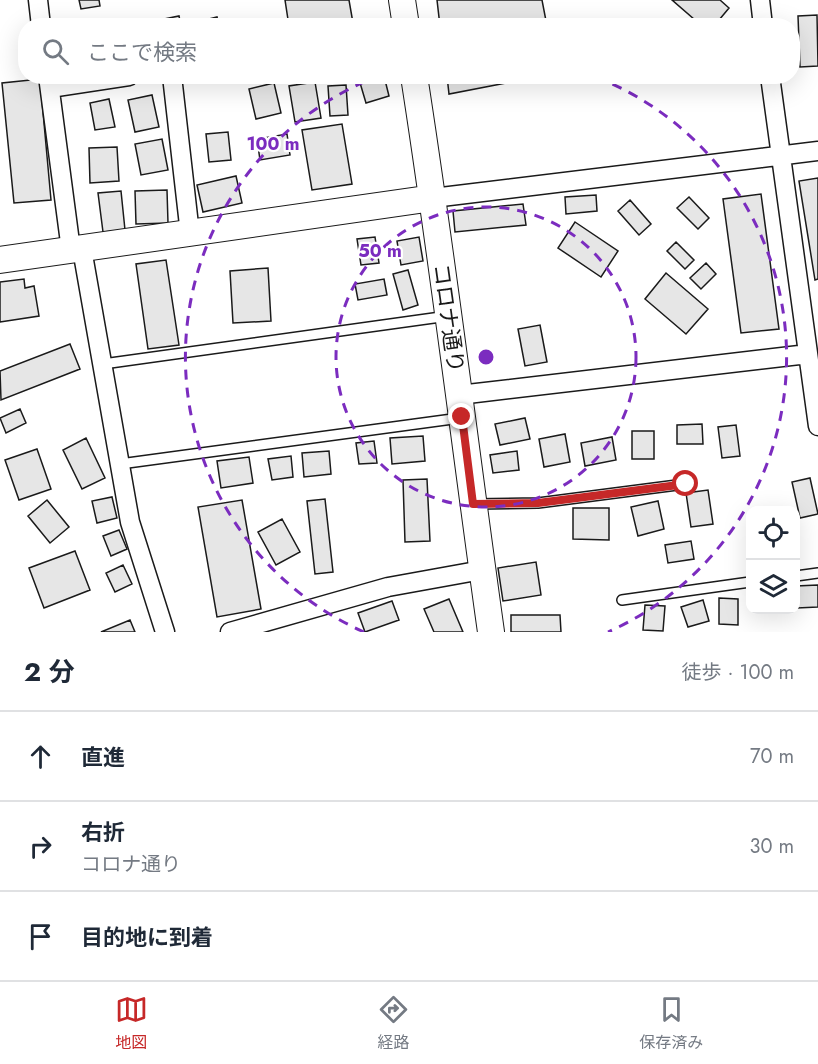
<!DOCTYPE html>
<html lang="ja">
<head>
<meta charset="utf-8">
<style>
	body { margin:0; font-family:Jost,"Noto Sans JP",sans-serif; background:#f6f6f7; color:#1f2937 }
	.controls { position:absolute; right:18px; bottom:18px; display:grid; overflow:hidden; border-radius:12px; box-shadow:0 6px 24px #0002 }
	.controls button { width:54px; height:54px; display:grid; place-items:center; padding:0; border:0; border-bottom:2px solid #e0e1e3; background:#fff; color:#1f2937; font:30px sans-serif }
	.stop { position:absolute; width:18px; height:18px; margin:-14px; border:4px solid #c62828; border-radius:50%; background:#fff }
	.stop.end { background:#c62828; border-color:#fff; box-shadow:0 2px 6px #0008 }
	.list { margin:0; padding:0; list-style:none }
	h2 { display:flex; justify-content:space-between; align-items:center; height:78px; margin:0; padding:0 24px; font-size:26px }
	h2 small { font-size:20px; font-weight:400; color:#747a83 }
	.list li { display:grid; grid-template-columns:39px 1fr auto; gap:18px; align-items:center; box-sizing:border-box; height:90px; padding:0 24px; border-top:2px solid #e0e1e3 }
	.list b { display:block; font-size:22px; white-space:nowrap }
	.list p { margin:0; font-size:20px; white-space:nowrap; color:#747a83 }
	.list em { font-size:20px; font-style:normal; color:#747a83 }
	.icon { flex:none; width:33px; height:33px; fill:none; stroke:currentColor; stroke-width:2; stroke-linecap:round; stroke-linejoin:round }
	.map { position:relative; flex:none; width:818px; height:632px; overflow:hidden }
	.search { position:absolute; background:#fff; box-shadow:0 6px 24px #0002; left:18px; right:18px; top:18px; height:66px; display:flex; align-items:center; gap:15px; box-sizing:border-box; padding:0 21px; border-radius:24px; color:#747a83; font-size:22px }
	.sheet { height:348px; background:#fff }
	nav { display:flex; justify-content:space-around; align-items:center; box-sizing:border-box; height:84px; border-top:2px solid #e0e1e3; background:#fff; font-size:16px; color:#747a83 }
	nav a { display:grid; justify-items:center; gap:3px }
	nav .on { color:#c62828 }
	.map>svg:first-child { display:block }
	.building { fill:#e6e6e6; stroke:#1a1a1a; stroke-width:1.5 }
	.lines { fill:none; stroke-linecap:round; stroke-linejoin:round }
	.lane-casing { stroke:#1a1a1a; stroke-width:12 }
	.street-casing { stroke:#1a1a1a; stroke-width:21 }
	.secondary-casing { stroke:#1a1a1a; stroke-width:28 }
	.lane { stroke:#fff; stroke-width:9 }
	.street { stroke:#fff; stroke-width:18 }
	.secondary { stroke:#fff; stroke-width:26 }
	.route { stroke:#c62828; stroke-width:8 }
	.ring { fill:none; stroke:#7b2cbf; stroke-width:3; stroke-dasharray:10 8 }
	.labels { text-anchor:middle; dominant-baseline:central; stroke-width:4.5; stroke-linejoin:round; paint-order:stroke }
	.street-label { font-size:22px; fill:#1a1a1a; stroke:#fff }
	.centre { fill:#7b2cbf; stroke:#fff; stroke-width:3 }
	.ring-label { font-size:18px; text-anchor:middle; font-weight:bold; fill:#7b2cbf; stroke:#fff; stroke-width:4.5; stroke-linejoin:round; paint-order:stroke }
</style>
</head>
<body>
<div class="map">
<svg width="818" height="632" viewBox="0 0 818 632">
	<rect width="100%" height="100%" fill="#fff"/>
	<!-- building -->
	<path class="building" d="M 79,0 L 99,0 L 100,6 L 81,9 Z
		M 285,0 L 349,0 L 353,23 L 336,26 L 289,26 Z
		M 437,0 L 542,0 L 547,26 L 440,26 Z
		M 672,0 L 720,0 L 729,8 L 714,26 L 702,26 Z
		M 817,15 L 818,66 L 800,67 L 798,16 Z
		M 179,16 L 181,26 L 155,26 L 154,21 Z
		M 217,17 L 219,26 L 198,26 L 197,22 Z
		M 140,20 L 141,26 L 115,26 L 115,22 Z
		M 358,76 L 384,76 L 389,96 L 366,103 Z
		M 447,76 L 542,76 L 449,94 Z
		M 40,79 L 51,200 L 14,203 L 2,83 Z
		M 315,82 L 321,118 L 295,122 L 289,86 Z
		M 274,83 L 281,113 L 256,119 L 249,89 Z
		M 346,85 L 348,115 L 330,116 L 328,86 Z
		M 152,95 L 159,127 L 135,132 L 128,100 Z
		M 109,99 L 115,127 L 95,130 L 90,103 Z
		M 342,124 L 352,184 L 312,190 L 302,130 Z
		M 228,132 L 231,160 L 209,162 L 206,134 Z
		M 287,134 L 290,155 L 260,160 L 257,139 Z
		M 162,139 L 168,170 L 141,175 L 135,144 Z
		M 117,147 L 119,181 L 90,183 L 89,148 Z
		M 236,176 L 242,203 L 203,212 L 197,185 Z
		M 818,178 L 818,279 L 815,280 L 799,181 Z
		M 167,190 L 168,223 L 136,224 L 135,191 Z
		M 121,191 L 125,230 L 103,232 L 98,193 Z
		M 761,194 L 779,329 L 741,333 L 723,199 Z
		M 596,195 L 597,211 L 566,214 L 565,197 Z
		M 689,197 L 709,218 L 698,229 L 677,208 Z
		M 630,200 L 651,224 L 639,235 L 618,211 Z
		M 523,204 L 526,225 L 455,232 L 453,211 Z
		M 575,222 L 618,251 L 601,277 L 558,248 Z
		M 375,237 L 379,263 L 361,265 L 357,239 Z
		M 419,237 L 423,261 L 401,265 L 397,241 Z
		M 676,242 L 694,260 L 685,269 L 667,251 Z
		M 166,260 L 179,345 L 148,349 L 136,264 Z
		M 706,263 L 716,274 L 701,289 L 690,278 Z
		M 268,268 L 271,321 L 233,323 L 230,271 Z
		M 408,270 L 418,305 L 403,310 L 393,274 Z
		M 666,273 L 708,309 L 686,334 L 645,299 Z
		M 24,279 L 25,288 L 34,286 L 39,316 L 0,322 L 0,282 Z
		M 384,279 L 387,295 L 358,300 L 355,284 Z
		M 540,325 L 547,362 L 525,366 L 518,329 Z
		M 70,344 L 80,369 L 1,400 L 0,371 Z
		M 20,409 L 26,423 L 6,433 L 0,418 Z
		M 525,418 L 530,439 L 500,445 L 495,424 Z
		M 702,424 L 703,444 L 677,444 L 677,425 Z
		M 736,425 L 740,456 L 722,458 L 718,427 Z
		M 632,431 L 654,431 L 654,459 L 632,459 Z
		M 565,434 L 570,462 L 544,467 L 539,439 Z
		M 423,436 L 425,461 L 392,464 L 390,438 Z
		M 612,437 L 616,460 L 585,466 L 581,443 Z
		M 86,438 L 105,478 L 82,489 L 63,450 Z
		M 374,441 L 377,463 L 359,464 L 356,443 Z
		M 37,449 L 51,489 L 19,500 L 5,460 Z
		M 329,451 L 331,474 L 304,477 L 302,453 Z
		M 517,451 L 519,470 L 493,473 L 490,455 Z
		M 291,456 L 293,477 L 272,480 L 268,459 Z
		M 249,457 L 253,483 L 221,488 L 217,461 Z
		M 810,478 L 818,514 L 800,518 L 792,482 Z
		M 427,479 L 430,541 L 405,542 L 403,480 Z
		M 708,490 L 713,524 L 691,527 L 686,493 Z
		M 112,497 L 117,518 L 97,523 L 92,501 Z
		M 325,499 L 333,572 L 315,574 L 307,501 Z
		M 47,500 L 69,527 L 50,543 L 28,516 Z
		M 242,500 L 261,609 L 217,617 L 198,507 Z
		M 658,501 L 664,529 L 638,536 L 631,507 Z
		M 573,508 L 609,508 L 609,540 L 573,539 Z
		M 282,519 L 300,552 L 276,565 L 258,532 Z
		M 119,530 L 127,549 L 111,556 L 103,536 Z
		M 691,541 L 694,559 L 668,563 L 665,545 Z
		M 75,551 L 90,590 L 44,608 L 29,568 Z
		M 536,562 L 541,595 L 503,601 L 498,568 Z
		M 123,565 L 132,584 L 115,592 L 106,573 Z
		M 818,585 L 818,607 L 797,608 L 796,586 Z
		M 719,598 L 738,599 L 738,625 L 719,624 Z
		M 449,599 L 463,632 L 434,632 L 424,609 Z
		M 703,600 L 709,621 L 688,627 L 681,607 Z
		M 392,601 L 399,620 L 365,632 L 358,613 Z
		M 645,605 L 665,606 L 663,631 L 643,630 Z
		M 511,615 L 560,615 L 561,632 L 511,632 Z
		M 130,620 L 135,632 L 101,632 Z"/>
	<g class="lines">
		<!-- lane casing -->
		<g class="lane-casing">
			<path id="lane" d="M 103,364 L 448,316
				M 120,464 L 460,418
				M 475,504 L 538,503 L 685,484
				M 796,576 L 818,573
				M 622,600 L 750,582"/>
		</g>
		<!-- street casing -->
		<g class="street-casing">
			<path id="street" d="M 38,0 L 41,26
				M 760,0 L 763,26
				M 48,76 L 71,250
				M 172,76 L 190,234
				M 770,76 L 818,426
				M 50,88 L 129,76
				M 433,198 L 818,151
				M 82,249 L 130,522 L 165,632
				M 459,395 L 808,354
				M 230,632 L 388,587 L 482,570"/>
		</g>
		<!-- secondary casing -->
		<g class="secondary-casing">
			<path id="secondary" d="M 402,0 L 406,26
				M 414,76 C 443,261 465,447 491,632
				M 0,260 L 433,198"/>
		</g>
		<!-- lane -->
		<use href="#lane" class="lane"/>
		<!-- street -->
		<use href="#street" class="street"/>
		<!-- secondary -->
		<use href="#secondary" class="secondary"/>
	</g>
	<g class="lines">
		<!-- route -->
		<path class="route" d="M 462,417 L 473,504 L 538,503 L 686,484"/>
	</g>
	<!-- distance rings -->
	<g class="ring">
		<circle cx="486" cy="357" r="150"/>
		<path d="M364 632A301 301 0 0 1 376 77M596 77A301 301 0 0 1 608 632"/>
	</g>
	<g class="labels">
		<!-- street labels -->
		<g class="street-label">
			<text transform="translate(449 318) rotate(82)">コロナ通り</text>
		</g>
	</g>
	<circle cx="486" cy="357" r="9" class="centre"/>
	<g class="ring-label">
		<text x="273" y="150">100 m</text>
		<text x="380" y="257">50 m</text>
	</g>
</svg>
<div class="controls">
<button><svg class="icon" aria-label="locate" viewBox="0 0 24 24"><circle cx="12" cy="12" r="6"/><path d="M12 2v4M12 18v4M2 12h4M18 12h4"/></svg></button>
<button><svg class="icon" aria-label="layers" viewBox="0 0 24 24"><path d="M12 4l9 5-9 5-9-5zM3 14l9 5 9-5"/></svg></button>
</div>
<div class="stop" style="left:686px;top:484px"></div>
<div class="stop end" style="left:462px;top:417px"></div>
<div class="search"><svg class="icon" aria-label="search" viewBox="0 0 24 24"><circle cx="10" cy="10" r="6"/><path d="M15 15l6 6"/></svg>ここで検索</div>
</div>
<section class="sheet">
<h2>2 分<small>徒歩 · 100 m</small></h2>
<ul class="list">
<li><svg class="icon" aria-label="ahead" viewBox="0 0 24 24"><path d="M12 20V5M6 11l6-6 6 6"/></svg><div><b>直進</b></div><em>70 m</em></li>
<li><svg class="icon" aria-label="right" viewBox="0 0 24 24"><path d="M7 20v-9h11M14 6l5 5-5 5"/></svg><div><b>右折</b><p>コロナ通り</p></div><em>30 m</em></li>
<li><svg class="icon" aria-label="arrive" viewBox="0 0 24 24"><path d="M6 21V4h12l-3 4 3 4H6"/></svg><div><b>目的地に到着</b></div></li>
</ul>
</section>
<nav>
<a class="on"><svg class="icon" aria-label="map" viewBox="0 0 24 24"><path d="M3 6l6-2 6 2 6-2v14l-6 2-6-2-6 2zM9 4v14M15 6v14"/></svg>地図</a>
<a><svg class="icon" aria-label="directions" viewBox="0 0 24 24"><path d="M12 3l9 9-9 9-9-9zM9 14v-3h6M13 9l2 2-2 2"/></svg>経路</a>
<a><svg class="icon" aria-label="saved" viewBox="0 0 24 24"><path d="M7 4h10v16l-5-4-5 4z"/></svg>保存済み</a>
</nav>
</body>
</html>
